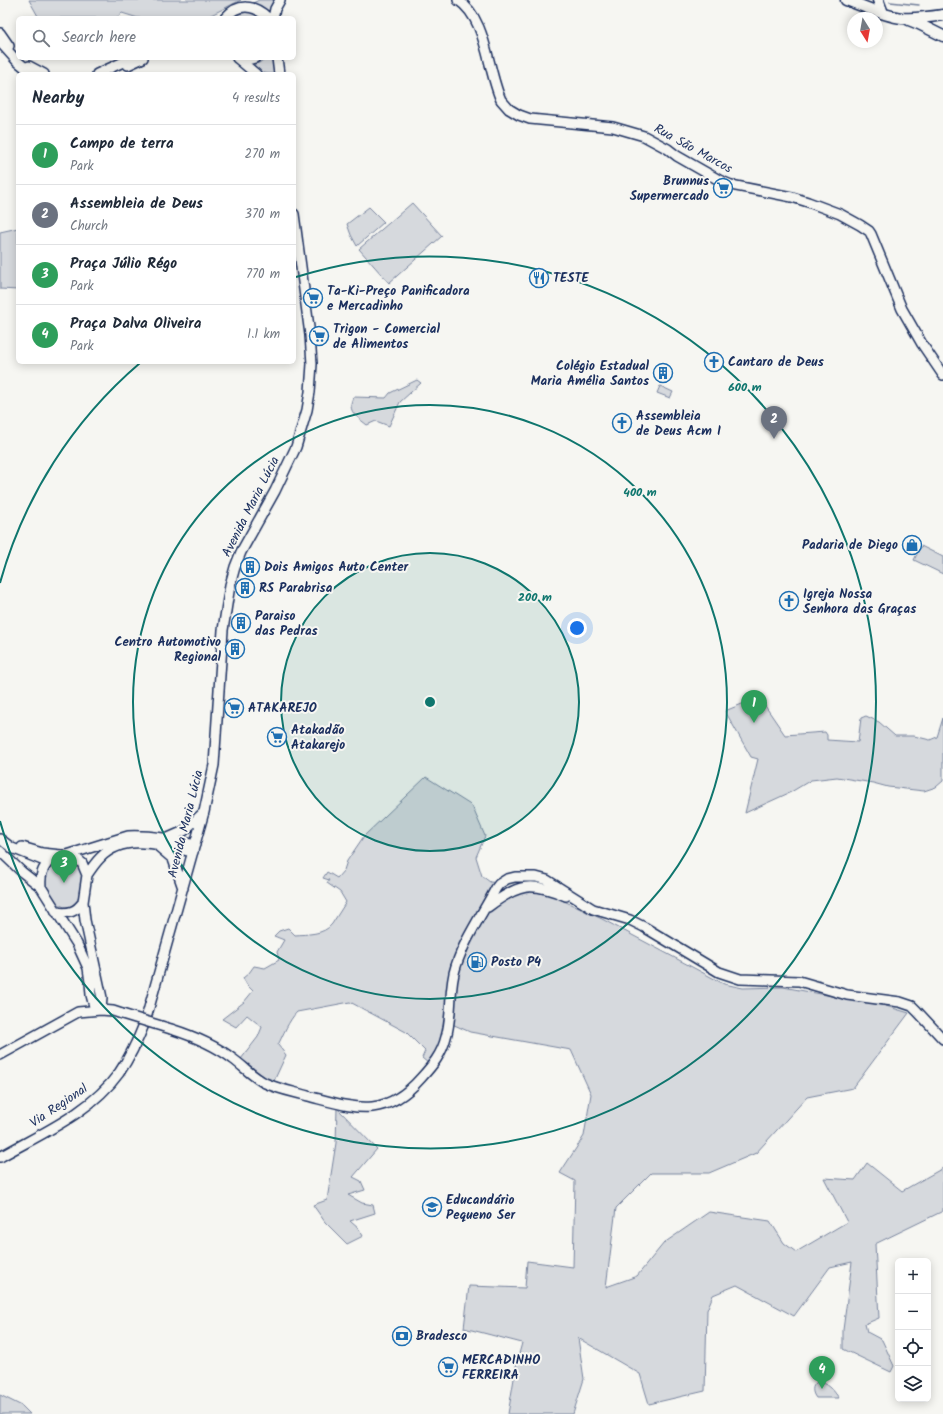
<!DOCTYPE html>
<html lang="en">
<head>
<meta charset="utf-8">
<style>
	body { margin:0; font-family:Kalam,sans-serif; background:#f6f6f7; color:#1f2937 }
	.controls { position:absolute; right:12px; bottom:12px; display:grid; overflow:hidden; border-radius:6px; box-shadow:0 2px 10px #0003 }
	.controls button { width:36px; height:36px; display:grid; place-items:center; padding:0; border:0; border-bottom:1px solid #e0e1e3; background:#fff; color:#1f2937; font:20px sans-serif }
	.compass { position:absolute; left:847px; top:12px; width:36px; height:36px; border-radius:50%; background:#fff; box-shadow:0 2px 10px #0003; rotate:169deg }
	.you { position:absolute; left:577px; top:628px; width:14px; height:14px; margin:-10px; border:3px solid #fff; border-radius:50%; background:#1a73e8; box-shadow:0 0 0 6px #1a73e833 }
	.badge { display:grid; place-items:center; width:26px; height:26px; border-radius:50%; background:#1f6fb2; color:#fff; font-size:13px; font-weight:700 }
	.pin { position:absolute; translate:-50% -33px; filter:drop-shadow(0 1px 2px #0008) }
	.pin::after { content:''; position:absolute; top:21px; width:14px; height:12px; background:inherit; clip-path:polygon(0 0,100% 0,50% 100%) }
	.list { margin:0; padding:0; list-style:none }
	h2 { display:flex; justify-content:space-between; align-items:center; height:52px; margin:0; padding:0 16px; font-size:17px }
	h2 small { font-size:13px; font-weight:400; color:#747a83 }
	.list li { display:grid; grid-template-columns:26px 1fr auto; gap:12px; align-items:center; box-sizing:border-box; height:60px; padding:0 16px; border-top:1px solid #e0e1e3 }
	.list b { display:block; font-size:15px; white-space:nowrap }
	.list p { margin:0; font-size:13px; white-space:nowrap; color:#747a83 }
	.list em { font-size:13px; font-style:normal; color:#747a83 }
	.icon { flex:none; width:22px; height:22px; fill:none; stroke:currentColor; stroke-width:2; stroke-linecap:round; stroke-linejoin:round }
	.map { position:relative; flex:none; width:943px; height:1414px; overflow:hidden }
	.search { position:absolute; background:#fff; box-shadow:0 2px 10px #0003; left:16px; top:16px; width:280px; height:44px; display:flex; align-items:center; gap:10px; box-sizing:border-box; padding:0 14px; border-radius:6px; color:#747a83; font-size:15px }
	.panel { position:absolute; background:#fff; box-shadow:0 2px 10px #0003; left:16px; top:72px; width:280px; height:292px; border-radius:6px }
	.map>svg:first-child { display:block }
	.green { fill:#d6d9dd; stroke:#78849e }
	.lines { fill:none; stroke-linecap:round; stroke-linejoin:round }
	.stream { stroke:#717e99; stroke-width:1.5 }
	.secondary-casing { stroke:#1b2f5e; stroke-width:12 }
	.primary-casing { stroke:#1b2f5e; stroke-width:13 }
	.secondary { stroke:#f6f6f2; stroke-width:9 }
	.primary { stroke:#f6f6f2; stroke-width:10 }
	.secondary-bridge-casing { stroke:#1b2f5e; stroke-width:12; stroke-linecap:butt }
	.secondary-bridge { stroke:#f6f6f2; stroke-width:9 }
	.ring { fill:none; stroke:#0f766e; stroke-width:2 }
	.labels { text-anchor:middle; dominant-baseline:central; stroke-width:4; stroke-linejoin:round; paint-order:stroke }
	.street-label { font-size:13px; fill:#1b2f5e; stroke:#f6f6f2 }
	.poi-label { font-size:13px; font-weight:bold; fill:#1b2f5e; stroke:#f6f6f2; text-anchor:start }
	.centre { fill:#0f766e; stroke:#f6f6f2; stroke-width:2 }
	.ring-label { font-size:12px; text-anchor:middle; font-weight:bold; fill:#0f766e; stroke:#f6f6f2; stroke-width:4; stroke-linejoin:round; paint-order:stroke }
</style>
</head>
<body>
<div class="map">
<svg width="943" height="1414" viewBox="0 0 943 1414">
	<rect width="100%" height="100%" fill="#f6f6f2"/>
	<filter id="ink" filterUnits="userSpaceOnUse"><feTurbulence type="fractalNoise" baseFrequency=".025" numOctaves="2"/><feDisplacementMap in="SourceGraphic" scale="8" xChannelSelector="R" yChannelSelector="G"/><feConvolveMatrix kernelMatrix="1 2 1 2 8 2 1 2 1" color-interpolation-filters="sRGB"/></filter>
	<g filter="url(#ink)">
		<!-- green -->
		<path class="green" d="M 29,0 L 241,0 L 205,18 L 138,18 L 122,13 L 116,18 L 39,18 Z
			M 259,0 L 278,0 L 271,18 L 249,5 Z
			M 247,12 L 254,13 L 263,18 L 230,18 L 234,15 Z
			M 266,58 L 273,58 L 276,74 C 264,74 259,73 250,65 L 259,63 Z
			M 412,203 L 442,236 L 389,283 L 359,249 Z
			M 369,207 L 384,222 L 357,246 L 351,235 L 347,224 Z
			M 18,228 L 18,290 L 0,289 L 0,232 Z
			M 417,380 L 421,383 L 400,402 L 389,426 L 376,421 L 367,425 C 356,416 347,412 353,397 L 386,398 L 390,393 Z
			M 660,386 L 673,392 L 670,398 L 657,393 Z
			M 921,546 L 943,557 L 943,574 L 914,560 Z
			M 759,697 L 785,735 L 825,732 L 827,735 L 827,740 L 858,742 L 861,718 L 866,716 L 879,722 L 895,736 L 914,736 L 930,740 L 937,737 L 943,718 L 943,781 L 936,787 L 924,791 L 888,787 L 873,783 L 837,777 L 811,780 L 791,792 L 745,813 L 758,759 L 751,757 L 725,711 Z
			M 426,777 L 472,806 L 485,836 L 476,857 L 482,876 L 490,882 L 500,883 L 509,895 L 524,891 L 547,893 L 602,919 L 724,984 L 743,988 L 783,987 L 886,1006 L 909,1013 L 853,1088 L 807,1097 L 756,1153 L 709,1173 L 651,1173 L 616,1208 L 606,1287 L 637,1276 L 664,1243 L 709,1212 L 770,1221 L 784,1243 L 796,1252 L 847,1222 L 824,1178 L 855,1180 L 867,1163 L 902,1191 L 943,1168 L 943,1211 L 875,1244 L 879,1318 L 865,1324 L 867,1332 L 882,1340 L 894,1366 L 891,1372 L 843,1349 L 843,1330 L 852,1262 L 830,1267 L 794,1316 L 737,1285 L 713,1295 L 707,1310 L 705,1391 L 649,1404 L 640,1374 L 578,1338 L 584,1379 L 573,1414 L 508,1414 L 517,1361 L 522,1343 L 464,1328 L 469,1286 L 525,1288 L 527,1261 L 573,1267 L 575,1181 L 560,1173 L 584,1136 L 591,1094 L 571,1050 L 470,1032 L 452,1024 L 429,1064 L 422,1058 L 425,1051 L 406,1032 L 350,1002 L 297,1012 C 289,1020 283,1035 278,1045 L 286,1055 L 273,1083 L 241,1059 L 258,1037 L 262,1027 L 247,1015 L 236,1027 L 222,1019 L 244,1002 L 253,991 L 247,985 L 243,978 L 249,973 L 254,966 L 265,968 L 279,960 L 277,952 L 284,940 L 274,936 L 279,931 L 288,928 L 295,935 C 307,934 324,935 332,924 C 337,917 341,909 346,902 L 340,892 L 327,883 L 329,880 L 323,878 L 327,872 L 337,878 L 344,870 L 347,861 L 364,836 Z
			M 67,860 C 71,861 76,861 79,864 C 89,874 82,927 54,900 C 50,897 44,887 44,881 C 44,877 46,872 47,869 L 54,863 Z
			M 337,1108 L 377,1149 L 353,1177 L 361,1181 L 365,1190 L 348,1195 L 362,1203 L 373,1205 L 375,1213 L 350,1221 L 359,1229 L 363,1236 L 347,1244 L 325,1222 L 313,1205 L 327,1200 L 336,1143 Z
			M 817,1382 C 828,1382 833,1390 839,1398 L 816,1398 C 812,1393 811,1386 817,1382 Z
			M 0,1395 L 22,1406 L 30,1414 L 0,1414 Z"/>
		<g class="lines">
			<!-- stream -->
			<path class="stream" d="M 890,2 L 919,5"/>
			<!-- secondary casing -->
			<g class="secondary-casing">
				<path id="secondary" d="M 458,0 C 487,19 487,69 501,100 L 509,109 L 519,115 L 530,119 L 613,127 L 644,136 L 668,149 L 677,156 L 719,180 L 731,185 L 792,197 L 808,202 L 840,214 L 860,225 L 869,231 L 871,234 L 902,309 L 922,344 L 943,375
					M 225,18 C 238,3 254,4 268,18
					M 273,18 L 275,9 L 280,0
					M 0,33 L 9,46
					M 0,42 L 17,61 L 33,74
					M 237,58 L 256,74
					M 237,58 L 248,60 L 255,58
					M 277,58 L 279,74
					M 128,65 L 143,58
					M 29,66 L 44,74
					M 97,74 L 132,58
					M 168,838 L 184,831 L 204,812
					M 0,839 L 12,848 L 42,860 L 50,860 L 62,855 L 67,855 L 76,858 L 82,863 L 87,875 L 83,902 L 85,920 L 102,998 L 101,1010
					M 22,847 L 42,853 L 61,855
					M 159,847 L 173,859 L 183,888
					M 0,851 L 22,872 L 41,887 L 77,944 L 88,968 L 90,982 L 91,995 L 95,1010
					M 67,855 L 128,836 C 151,835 173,839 195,845
					M 87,875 C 91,869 95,863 100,858 C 125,832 163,846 193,852
					M 41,887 C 40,875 42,869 50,860
					M 488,907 C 518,884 531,881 566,896
					M 56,912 C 69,914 76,912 83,902
					M 171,1029 C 193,1036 215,1045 233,1059 C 244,1067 253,1077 265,1083 C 278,1089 294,1092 308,1096 C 355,1108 384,1120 421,1078 C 432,1066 442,1054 446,1037 C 453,1015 448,989 456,966 C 465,938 483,913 496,888 L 499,884 L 507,879 L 515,877 L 536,877 L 547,880 L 593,909 L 630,920 L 644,927 L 719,972 L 740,979 L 799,981 L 847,995 L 900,1002 L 912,1006 L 917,1011 L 943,1039
					M 0,1055 L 78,1012 L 101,1010 L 113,1011 L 122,1014
					M 0,1157 C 42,1133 90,1113 119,1073 C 130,1057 138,1040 145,1022 L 204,812 L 214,765 L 223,630 L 230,585 L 235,567 L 241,552 L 275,491 L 296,447 L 307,410 L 310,392 L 312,364 L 310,335 L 294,214"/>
			</g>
			<!-- primary casing -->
			<g class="primary-casing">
				<path id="primary" d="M 846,0 C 864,6 883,16 902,18 C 916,19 930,17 943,15
					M 878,0 L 883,13
					M 909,20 L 919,24 L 943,36"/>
			</g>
			<!-- secondary -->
			<use href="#secondary" class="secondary"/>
			<!-- primary -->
			<use href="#primary" class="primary"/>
			<!-- secondary-bridge casing -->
			<g class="secondary-bridge-casing">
				<path id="secondary-bridge" d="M 122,1014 L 171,1029"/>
			</g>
			<!-- secondary-bridge -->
			<use href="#secondary-bridge" class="secondary-bridge"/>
		</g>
	</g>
	<!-- distance rings -->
	<circle cx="430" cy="702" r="149" fill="#0f766e" fill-opacity=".12"/>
	<g class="ring">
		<circle cx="430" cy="702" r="149"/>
		<circle cx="430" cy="702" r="297"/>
		<path d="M0 583A446 446 0 0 1 140 363M296 277A446 446 0 1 1 0 821"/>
	</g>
	<!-- icons -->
	<defs>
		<g id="supermarket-ring" transform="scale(1)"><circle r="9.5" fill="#f6f6f2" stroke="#1f6fb2" stroke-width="1.5"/><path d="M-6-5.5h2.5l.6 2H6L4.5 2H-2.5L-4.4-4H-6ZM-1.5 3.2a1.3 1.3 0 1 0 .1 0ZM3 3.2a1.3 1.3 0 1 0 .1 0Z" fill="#1f6fb2"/></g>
		<g id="restaurant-ring" transform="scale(1)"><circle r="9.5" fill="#f6f6f2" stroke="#1f6fb2" stroke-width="1.5"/><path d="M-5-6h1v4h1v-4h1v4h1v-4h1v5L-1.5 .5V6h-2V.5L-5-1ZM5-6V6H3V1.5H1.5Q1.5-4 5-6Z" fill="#1f6fb2"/></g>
		<g id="church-ring" transform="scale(1)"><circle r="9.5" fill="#f6f6f2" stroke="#1f6fb2" stroke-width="1.5"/><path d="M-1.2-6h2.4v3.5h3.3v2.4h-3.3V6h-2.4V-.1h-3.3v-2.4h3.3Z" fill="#1f6fb2"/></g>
		<g id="building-ring" transform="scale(1)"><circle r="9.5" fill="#f6f6f2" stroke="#1f6fb2" stroke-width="1.5"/><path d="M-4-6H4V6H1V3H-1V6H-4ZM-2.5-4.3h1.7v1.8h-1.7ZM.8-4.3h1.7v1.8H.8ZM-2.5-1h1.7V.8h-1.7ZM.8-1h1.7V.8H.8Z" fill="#1f6fb2"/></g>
		<g id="shop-ring" transform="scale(1)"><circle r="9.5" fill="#f6f6f2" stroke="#1f6fb2" stroke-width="1.5"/><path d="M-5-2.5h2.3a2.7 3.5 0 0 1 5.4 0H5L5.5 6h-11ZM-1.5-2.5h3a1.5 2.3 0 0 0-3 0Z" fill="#1f6fb2"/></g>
		<g id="fuel-ring" transform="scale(1)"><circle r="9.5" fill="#f6f6f2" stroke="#1f6fb2" stroke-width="1.5"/><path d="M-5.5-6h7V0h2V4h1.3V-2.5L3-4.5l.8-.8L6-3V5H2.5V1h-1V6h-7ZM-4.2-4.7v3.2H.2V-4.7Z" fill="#1f6fb2"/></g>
		<g id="school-ring" transform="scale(1)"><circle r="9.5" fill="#f6f6f2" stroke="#1f6fb2" stroke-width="1.5"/><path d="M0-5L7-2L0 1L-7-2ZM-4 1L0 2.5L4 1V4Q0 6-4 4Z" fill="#1f6fb2"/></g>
		<g id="bank-ring" transform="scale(1)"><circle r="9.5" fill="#f6f6f2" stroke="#1f6fb2" stroke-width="1.5"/><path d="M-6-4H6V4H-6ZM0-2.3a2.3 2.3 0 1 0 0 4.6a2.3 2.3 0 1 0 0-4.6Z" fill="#1f6fb2"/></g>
	</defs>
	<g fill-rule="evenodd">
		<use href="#supermarket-ring" x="723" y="188"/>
		<use href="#restaurant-ring" x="539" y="278"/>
		<use href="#supermarket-ring" x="313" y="298"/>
		<use href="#supermarket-ring" x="319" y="336"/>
		<use href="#church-ring" x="714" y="362"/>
		<use href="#building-ring" x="663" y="373"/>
		<use href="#church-ring" x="622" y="423"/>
		<use href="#shop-ring" x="912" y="545"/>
		<use href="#building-ring" x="250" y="567"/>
		<use href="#building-ring" x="245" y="588"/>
		<use href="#church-ring" x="789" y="601"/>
		<use href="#building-ring" x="241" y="623"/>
		<use href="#building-ring" x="235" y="649"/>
		<use href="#supermarket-ring" x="234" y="708"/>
		<use href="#supermarket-ring" x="277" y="737"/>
		<use href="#fuel-ring" x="477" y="962"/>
		<use href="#school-ring" x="432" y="1207"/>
		<use href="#bank-ring" x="402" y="1336"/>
		<use href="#supermarket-ring" x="448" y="1367"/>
	</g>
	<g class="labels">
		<!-- street labels -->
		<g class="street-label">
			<text transform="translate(693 149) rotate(29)">Rua São Marcos</text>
			<text transform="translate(251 507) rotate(-63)">Avenida Maria Lúcia</text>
			<text transform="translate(186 824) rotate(-76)">Avenida Maria Lúcia</text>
			<text transform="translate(59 1106) rotate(-34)">Via Regional</text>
		</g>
		<!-- poi labels -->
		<g class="poi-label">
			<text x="709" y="181" text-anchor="end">Brunnus<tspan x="709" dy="15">Supermercado</tspan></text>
			<text x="553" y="278">TESTE</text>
			<text x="327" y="291">Ta-Ki-Preço Panificadora<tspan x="327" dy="15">e Mercadinho</tspan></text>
			<text x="333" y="329">Trigon - Comercial<tspan x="333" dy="15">de Alimentos</tspan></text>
			<text x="728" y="362">Cantaro de Deus</text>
			<text x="649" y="366" text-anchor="end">Colégio Estadual<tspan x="649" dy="15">Maria Amélia Santos</tspan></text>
			<text x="636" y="416">Assembleia<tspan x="636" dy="15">de Deus Acm I</tspan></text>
			<text x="898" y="545" text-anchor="end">Padaria de Diego</text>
			<text x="264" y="567">Dois Amigos Auto Center</text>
			<text x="259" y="588">RS Parabrisa</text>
			<text x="803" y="594">Igreja Nossa<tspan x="803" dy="15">Senhora das Graças</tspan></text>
			<text x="255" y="616">Paraiso<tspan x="255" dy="15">das Pedras</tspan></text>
			<text x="221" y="642" text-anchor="end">Centro Automotivo<tspan x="221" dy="15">Regional</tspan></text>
			<text x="248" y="708">ATAKAREJO</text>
			<text x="291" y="730">Atakadão<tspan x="291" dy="15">Atakarejo</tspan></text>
			<text x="491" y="962">Posto P4</text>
			<text x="446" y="1200">Educandário<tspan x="446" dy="15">Pequeno Ser</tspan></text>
			<text x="416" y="1336">Bradesco</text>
			<text x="462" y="1360">MERCADINHO<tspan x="462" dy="15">FERREIRA</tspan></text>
		</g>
	</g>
	<circle cx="430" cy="702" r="6" class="centre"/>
	<g class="ring-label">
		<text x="745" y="391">600 m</text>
		<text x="640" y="496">400 m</text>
		<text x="535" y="601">200 m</text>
	</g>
</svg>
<div class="controls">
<button>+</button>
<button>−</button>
<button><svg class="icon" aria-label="locate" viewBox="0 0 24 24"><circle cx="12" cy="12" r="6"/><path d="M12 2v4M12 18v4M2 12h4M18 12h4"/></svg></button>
<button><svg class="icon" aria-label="layers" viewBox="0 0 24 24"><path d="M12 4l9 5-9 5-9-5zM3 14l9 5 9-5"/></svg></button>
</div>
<svg class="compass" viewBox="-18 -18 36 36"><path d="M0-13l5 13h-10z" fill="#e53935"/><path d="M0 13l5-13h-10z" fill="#747a83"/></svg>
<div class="you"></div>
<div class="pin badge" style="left:754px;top:723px;background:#2e9e5b">1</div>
<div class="pin badge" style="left:774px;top:439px;background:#6b7280">2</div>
<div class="pin badge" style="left:64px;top:883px;background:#2e9e5b">3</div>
<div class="pin badge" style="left:822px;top:1389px;background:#2e9e5b">4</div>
<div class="search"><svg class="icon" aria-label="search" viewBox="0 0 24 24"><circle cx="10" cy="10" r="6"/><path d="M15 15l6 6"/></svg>Search here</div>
<section class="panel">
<h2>Nearby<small>4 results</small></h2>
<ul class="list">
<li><span class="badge" style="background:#2e9e5b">1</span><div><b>Campo de terra</b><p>Park</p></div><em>270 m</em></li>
<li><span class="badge" style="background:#6b7280">2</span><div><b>Assembleia de Deus</b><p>Church</p></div><em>370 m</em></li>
<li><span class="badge" style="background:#2e9e5b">3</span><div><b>Praça Júlio Régo</b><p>Park</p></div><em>770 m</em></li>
<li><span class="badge" style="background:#2e9e5b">4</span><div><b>Praça Dalva Oliveira</b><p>Park</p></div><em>1.1 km</em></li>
</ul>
</section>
</div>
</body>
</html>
